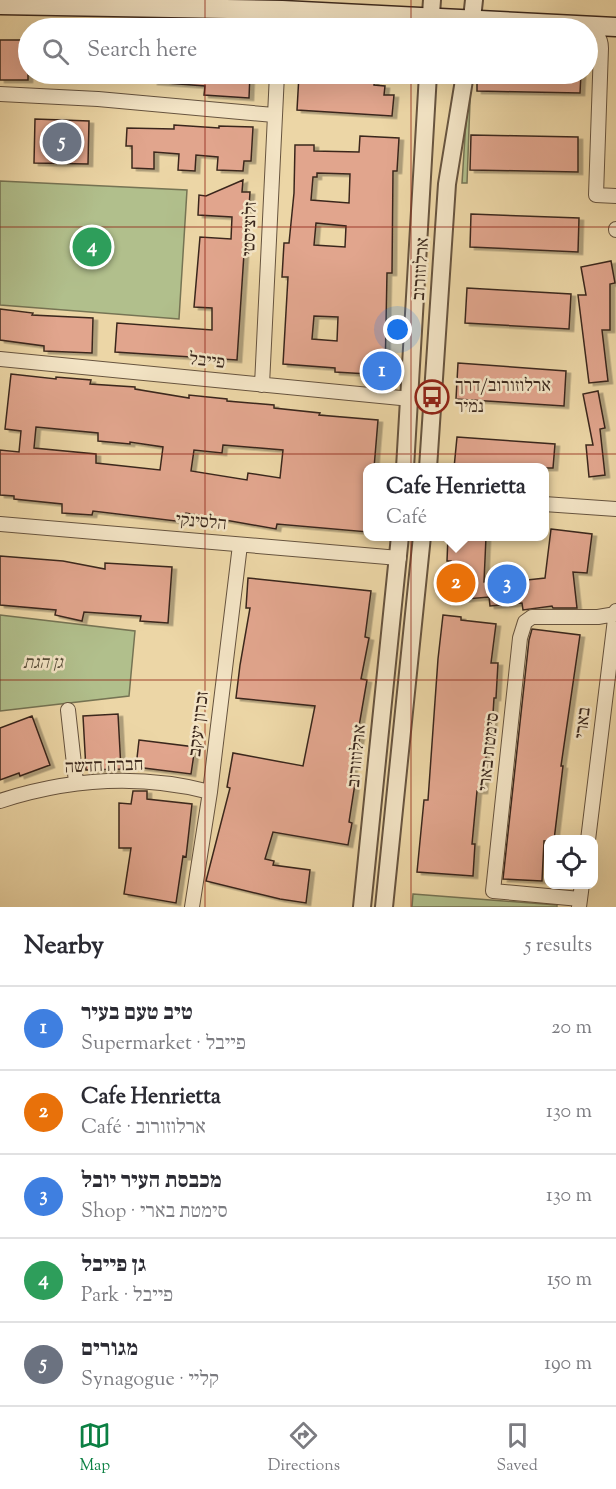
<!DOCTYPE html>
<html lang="en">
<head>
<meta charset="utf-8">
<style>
	body { margin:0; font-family:"Sorts Mill Goudy","Frank Ruhl Libre",serif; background:#f2f2f3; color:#2b2b33 }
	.controls { position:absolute; right:18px; bottom:18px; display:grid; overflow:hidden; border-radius:12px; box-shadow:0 6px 24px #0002 }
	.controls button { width:54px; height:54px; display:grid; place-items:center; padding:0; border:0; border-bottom:2px solid #e1e1e2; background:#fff; color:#2b2b33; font:30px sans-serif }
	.you { position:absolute; left:398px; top:330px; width:21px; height:21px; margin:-15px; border:4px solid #fff; border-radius:50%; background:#1a73e8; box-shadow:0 0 0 9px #1a73e833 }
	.badge { display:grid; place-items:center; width:39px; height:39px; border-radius:50%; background:#0b8043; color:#fff; font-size:20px; font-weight:700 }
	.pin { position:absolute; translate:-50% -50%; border:3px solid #fff; box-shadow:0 2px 6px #0006 }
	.popup { position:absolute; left:363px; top:463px; width:186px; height:78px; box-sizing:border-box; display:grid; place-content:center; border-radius:12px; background:#fff; filter:drop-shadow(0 2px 4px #0005); font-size:20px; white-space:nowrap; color:#7c7c81 }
	.popup b { font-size:22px; color:#2b2b33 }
	.popup::after { content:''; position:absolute; left:50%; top:100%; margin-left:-12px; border:12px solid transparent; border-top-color:#fff }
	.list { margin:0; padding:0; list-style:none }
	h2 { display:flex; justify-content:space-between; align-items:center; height:78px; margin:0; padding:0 24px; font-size:26px }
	h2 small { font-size:20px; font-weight:400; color:#7c7c81 }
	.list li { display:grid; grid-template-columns:39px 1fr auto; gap:18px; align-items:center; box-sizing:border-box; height:84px; padding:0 24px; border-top:2px solid #e1e1e2 }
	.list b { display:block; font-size:22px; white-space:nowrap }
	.list p { margin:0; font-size:20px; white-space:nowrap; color:#7c7c81 }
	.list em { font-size:20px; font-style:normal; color:#7c7c81 }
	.icon { flex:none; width:33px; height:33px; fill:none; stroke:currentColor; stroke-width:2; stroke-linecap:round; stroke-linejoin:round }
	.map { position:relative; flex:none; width:616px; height:907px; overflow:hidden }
	.search { position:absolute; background:#fff; box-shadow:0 6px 24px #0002; left:18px; right:18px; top:18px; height:66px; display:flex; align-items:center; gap:15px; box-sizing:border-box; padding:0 21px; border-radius:33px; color:#7c7c81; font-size:22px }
	.sheet { height:498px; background:#fff }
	nav { display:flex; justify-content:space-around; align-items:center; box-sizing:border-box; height:84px; border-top:2px solid #e1e1e2; background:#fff; font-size:16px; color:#7c7c81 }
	nav a { display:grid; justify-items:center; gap:3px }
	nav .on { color:#0b8043 }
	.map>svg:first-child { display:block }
	.green { fill:#b1bf8c; stroke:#767454; stroke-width:1.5 }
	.building { fill:#e1a58d; stroke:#3b281d; stroke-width:1.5; fill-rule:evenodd; filter:url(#shadow) }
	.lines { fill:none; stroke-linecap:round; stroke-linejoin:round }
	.minor-casing { stroke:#67543f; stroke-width:16 }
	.tertiary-casing { stroke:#67543f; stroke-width:20 }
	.secondary-casing { stroke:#3b281d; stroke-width:21 }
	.minor { stroke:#f3e4c5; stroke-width:14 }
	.tertiary { stroke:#f3e4c5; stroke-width:16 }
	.secondary { stroke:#f3e4c5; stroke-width:18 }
	.grid { fill:none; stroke:#8f2418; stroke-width:1.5; stroke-opacity:0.55 }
	.labels { text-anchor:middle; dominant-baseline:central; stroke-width:5; stroke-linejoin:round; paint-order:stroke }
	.street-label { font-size:18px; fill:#3b281d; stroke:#f3e4c5 }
	.poi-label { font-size:18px; fill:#3b281d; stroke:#f3e4c5; text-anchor:start }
	.park-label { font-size:18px; font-style:italic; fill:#584e39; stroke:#f3e4c5 }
</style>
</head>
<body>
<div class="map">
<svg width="616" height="907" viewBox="0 0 616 907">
	<defs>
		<filter id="shadow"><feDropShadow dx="4.5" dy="2.5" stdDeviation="0" flood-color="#0004"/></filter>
	</defs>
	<rect width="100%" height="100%" fill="#ecd6a6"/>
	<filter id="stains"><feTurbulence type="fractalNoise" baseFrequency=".00333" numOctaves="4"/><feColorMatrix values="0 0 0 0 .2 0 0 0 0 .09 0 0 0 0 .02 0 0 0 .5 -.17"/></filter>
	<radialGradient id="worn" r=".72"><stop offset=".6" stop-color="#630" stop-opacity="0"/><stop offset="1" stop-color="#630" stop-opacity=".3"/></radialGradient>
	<!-- green -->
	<path class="green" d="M 469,74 L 471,74 L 467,183 L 462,183 Z
		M 0,181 L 187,190 L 179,319 L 0,305 Z
		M 0,615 L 135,631 L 129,696 L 0,711 Z
		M 413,894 L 557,905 L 557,907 L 412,907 Z"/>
	<!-- building -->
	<path class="building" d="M 0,40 L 28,40 L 28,80 L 0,80 Z
		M 153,74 L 250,74 L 249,98 L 204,95 L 205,86 L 153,82 Z
		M 305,74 L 365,74 L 365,75 L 375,76 L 374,85 L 385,86 L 384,95 L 394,95 L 392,116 L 297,110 L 299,75 L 305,76 Z
		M 477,74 L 581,74 L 580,93 L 477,91 Z
		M 35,119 L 89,121 L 88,164 L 34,163 Z
		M 174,125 L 219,128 L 219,126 L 253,127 L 251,161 L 244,161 L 243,171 L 217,170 L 218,157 L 196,155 L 195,171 L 178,170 L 179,154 L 154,152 L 154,169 L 132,168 L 132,146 L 126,146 L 127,128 L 174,129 Z
		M 471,135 L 578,137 L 578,172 L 470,170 Z
		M 360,136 L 399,138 L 397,171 L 393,171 L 392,273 L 387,273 L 385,375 L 335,372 L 335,368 L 283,364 L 288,277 L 282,277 L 284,243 L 289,243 L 294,193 L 295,145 L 314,145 L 314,151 L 359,152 ZM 317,173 L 350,174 L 349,203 L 311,200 L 313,177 L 317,177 ZM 316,223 L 346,226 L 345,247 L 314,245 ZM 314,316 L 338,317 L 337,341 L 312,339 Z
		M 243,180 L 242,192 L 250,192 L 248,223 L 246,223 L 237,360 L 115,352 L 117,323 L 212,330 L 212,308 L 194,307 L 200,237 L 231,239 L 232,217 L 198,215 L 199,195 L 206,196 Z
		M 471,214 L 579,218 L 578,252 L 470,247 Z
		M 611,261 L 615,283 L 610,284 L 610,330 L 602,330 L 608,381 L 589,383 L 578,295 L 586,295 L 581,267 Z
		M 467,288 L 571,294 L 569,329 L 465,323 Z
		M 0,309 L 33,313 L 32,315 L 93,318 L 92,353 L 44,351 L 44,346 L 0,340 Z
		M 458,363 L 566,371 L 564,406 L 456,399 Z
		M 11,374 L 56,379 L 56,377 L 91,380 L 90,384 L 135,387 L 135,389 L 189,398 L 189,395 L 227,399 L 227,401 L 274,405 L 274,408 L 320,413 L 319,415 L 378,420 L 374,468 L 368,468 L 368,532 L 277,524 L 276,529 L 186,513 L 184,522 L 93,511 L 92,515 L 62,513 L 62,504 L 14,499 L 14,496 L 0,495 L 0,450 L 19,452 L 21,431 L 5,429 ZM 36,427 L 98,433 L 98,441 L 130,444 L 130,442 L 163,447 L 160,470 L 96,463 L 96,454 L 34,448 ZM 223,445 L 283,450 L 280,478 L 248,473 L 247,480 L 191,471 L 194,450 L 222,453 Z
		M 598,391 L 605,428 L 600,429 L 605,475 L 589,477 L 586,445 L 593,445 L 583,394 Z
		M 457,437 L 555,444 L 553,468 L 454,468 Z
		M 551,529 L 592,534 L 587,573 L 573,572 L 577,608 L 553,608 L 552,606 L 523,610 L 522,603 L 490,606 L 489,597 L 454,600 L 451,561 L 447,561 L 448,537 L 486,537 L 484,582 L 509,579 L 509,582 L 545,578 Z
		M 0,556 L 63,561 L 105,569 L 105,563 L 172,567 L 168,623 L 140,621 L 141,616 L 84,612 L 82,621 L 55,615 L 56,610 L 0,605 Z
		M 248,578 L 371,591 L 365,637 L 369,638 L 361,679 L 367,680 L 358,732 L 361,732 L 351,777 L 356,777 L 349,822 L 352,823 L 348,845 L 273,832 L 265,859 L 274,861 L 273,865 L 310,870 L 306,903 L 280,899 L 206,881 L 230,788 L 227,787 L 233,753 L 303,766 L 315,706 L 236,698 L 240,665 L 250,608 L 246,608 Z
		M 443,615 L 461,617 L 461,620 L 496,624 L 491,663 L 498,663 L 496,698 L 494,698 L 491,746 L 487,746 L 483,791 L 477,791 L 472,844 L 475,844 L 473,876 L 417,872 L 424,800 L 428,800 L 438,659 Z
		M 532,629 L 580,635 L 561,766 L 563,766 L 554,840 L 544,841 L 542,881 L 503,879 L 529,640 Z
		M 118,714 L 121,769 L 86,770 L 83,716 Z
		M 32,716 L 50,765 L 20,776 L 19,773 L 0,780 L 0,728 Z
		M 139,740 L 195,747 L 191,774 L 136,767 Z
		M 133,791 L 147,791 L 147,799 L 192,804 L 186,857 L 183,856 L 176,903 L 124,894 L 131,848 L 119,848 L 119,803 L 131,804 Z"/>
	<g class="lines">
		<!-- minor casing -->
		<g class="minor-casing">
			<path id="minor" d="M 587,26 C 595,32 601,37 601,48 L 596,195 L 616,196
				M 0,94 L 98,99 L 274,115
				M 616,229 L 616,230
				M 0,359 L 411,399
				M 262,385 L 277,74
				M 544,504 L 616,509
				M 0,524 L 399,558
				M 68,710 L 76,782
				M 0,801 C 68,779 140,774 210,792
				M 588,840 L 616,611
				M 580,899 L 493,891 L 520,638 L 525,622 L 532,617 L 598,617 L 616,614
				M 192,907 L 210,792 L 240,545
				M 579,907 L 582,884"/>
		</g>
		<!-- tertiary casing -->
		<g class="tertiary-casing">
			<path id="tertiary" d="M 430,28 L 432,0
				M 471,28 L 474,0
				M 405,468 L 428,74
				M 428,468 L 447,184 L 465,74
				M 362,907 L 400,536
				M 384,907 L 422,536"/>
		</g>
		<!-- secondary casing -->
		<g class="secondary-casing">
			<path id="secondary" d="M 0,5 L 282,10 L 616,27"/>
		</g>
		<!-- minor -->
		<use href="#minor" class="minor"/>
		<!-- tertiary -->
		<use href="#tertiary" class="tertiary"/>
		<!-- secondary -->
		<use href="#secondary" class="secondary"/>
	</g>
	<!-- grid -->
	<path class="grid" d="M 205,0 L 205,28M 411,0 L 411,28M 205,74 L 205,907M 411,74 L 411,907M 0,227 L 616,227M 0,454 L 616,454M 0,680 L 616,680"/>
	<!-- icons -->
	<defs>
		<g id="bus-ring" transform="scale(1.725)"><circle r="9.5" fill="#f3e4c5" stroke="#8f2418" stroke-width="1.5"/><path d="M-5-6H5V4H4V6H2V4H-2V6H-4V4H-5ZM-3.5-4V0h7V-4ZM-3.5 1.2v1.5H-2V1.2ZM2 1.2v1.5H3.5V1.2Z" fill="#8f2418"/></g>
	</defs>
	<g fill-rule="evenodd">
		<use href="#bus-ring" x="432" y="397"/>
	</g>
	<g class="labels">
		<!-- street labels -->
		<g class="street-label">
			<text transform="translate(251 229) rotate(-88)">זלוציסטי</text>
			<text transform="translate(422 269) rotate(-86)">ארלוזורוב</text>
			<text transform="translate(207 362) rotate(6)">פייבל</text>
			<text transform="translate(201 523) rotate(5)">הלסינקי</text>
			<text transform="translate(584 723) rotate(-83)">בארי</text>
			<text transform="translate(200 724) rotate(-83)">זכרון יעקב</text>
			<text transform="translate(490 752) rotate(-84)">סימטת בארי</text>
			<text transform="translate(358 756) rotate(-84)">ארלוזורוב</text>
			<text transform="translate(104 767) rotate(-2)">חברה חדשה</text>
		</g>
		<!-- poi labels -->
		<g class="poi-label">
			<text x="455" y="387">ארלוזורוב/דרך<tspan x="455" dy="21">נמיר</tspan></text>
		</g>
		<!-- park labels -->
		<g class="park-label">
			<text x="43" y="664">גן הגת</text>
		</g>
	</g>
	<rect width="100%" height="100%" filter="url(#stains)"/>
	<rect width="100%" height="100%" fill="url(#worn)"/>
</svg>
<div class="controls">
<button><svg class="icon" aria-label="locate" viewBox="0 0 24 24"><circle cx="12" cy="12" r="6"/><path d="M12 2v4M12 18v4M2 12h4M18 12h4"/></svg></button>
</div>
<div class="you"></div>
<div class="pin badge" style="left:382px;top:371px;background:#3f7fe0">1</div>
<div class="pin badge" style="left:456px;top:583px;background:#e8710a">2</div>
<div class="popup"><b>Cafe Henrietta</b>Café</div>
<div class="pin badge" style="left:507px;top:584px;background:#3f7fe0">3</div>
<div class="pin badge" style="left:92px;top:247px;background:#2e9e5b">4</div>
<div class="pin badge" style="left:62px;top:142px;background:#6b7280">5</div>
<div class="search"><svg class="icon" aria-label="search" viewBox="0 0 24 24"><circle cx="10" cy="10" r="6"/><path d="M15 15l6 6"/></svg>Search here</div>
</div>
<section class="sheet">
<h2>Nearby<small>5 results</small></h2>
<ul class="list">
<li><span class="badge" style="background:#3f7fe0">1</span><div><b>טיב טעם בעיר</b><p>Supermarket · פייבל</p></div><em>20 m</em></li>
<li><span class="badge" style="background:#e8710a">2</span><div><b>Cafe Henrietta</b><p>Café · ארלוזורוב</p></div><em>130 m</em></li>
<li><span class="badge" style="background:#3f7fe0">3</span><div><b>מכבסת העיר יובל</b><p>Shop · סימטת בארי</p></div><em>130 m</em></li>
<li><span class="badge" style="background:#2e9e5b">4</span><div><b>גן פייבל</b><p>Park · פייבל</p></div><em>150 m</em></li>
<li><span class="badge" style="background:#6b7280">5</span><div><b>מגורים</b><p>Synagogue · קליי</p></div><em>190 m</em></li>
</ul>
</section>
<nav>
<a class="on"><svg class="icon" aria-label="map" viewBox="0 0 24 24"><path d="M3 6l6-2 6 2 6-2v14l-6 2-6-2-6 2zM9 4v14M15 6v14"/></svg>Map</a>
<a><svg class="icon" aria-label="directions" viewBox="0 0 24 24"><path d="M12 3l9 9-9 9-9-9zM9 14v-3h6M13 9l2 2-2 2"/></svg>Directions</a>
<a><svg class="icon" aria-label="saved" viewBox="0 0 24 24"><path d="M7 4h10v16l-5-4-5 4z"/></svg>Saved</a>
</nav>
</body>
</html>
